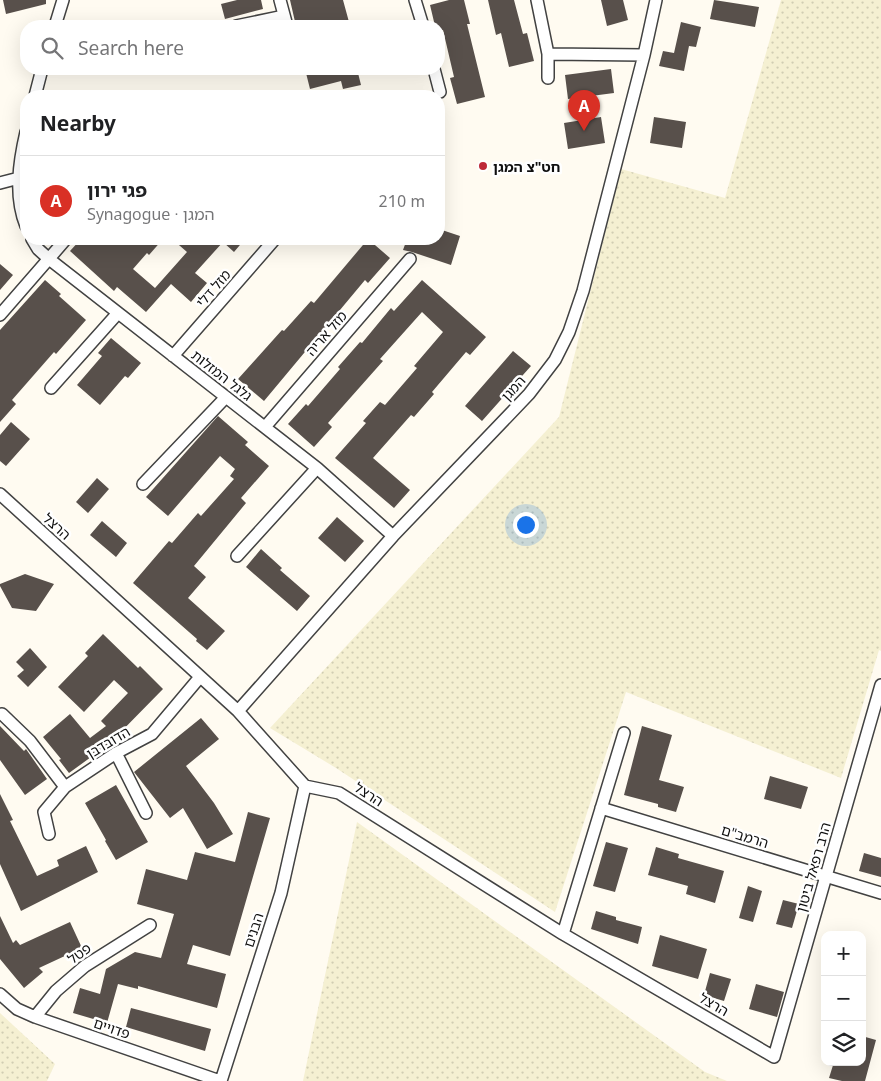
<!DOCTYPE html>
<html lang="en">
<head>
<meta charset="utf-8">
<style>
	body { margin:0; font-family:Georgia,"Noto Sans Hebrew",serif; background:#f2f2f2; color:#202124 }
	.controls { position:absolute; right:15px; bottom:15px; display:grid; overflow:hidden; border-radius:10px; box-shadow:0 5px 20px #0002 }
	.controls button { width:45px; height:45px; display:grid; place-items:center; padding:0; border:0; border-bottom:1px solid #e0e0e0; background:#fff; color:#202124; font:25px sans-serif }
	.you { position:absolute; left:525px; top:524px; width:18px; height:18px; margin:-12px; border:4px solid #fff; border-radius:50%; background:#1a73e8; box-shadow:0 0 0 8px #1a73e833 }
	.badge { display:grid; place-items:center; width:32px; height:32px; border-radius:50%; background:#d93025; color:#fff; font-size:16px; font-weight:700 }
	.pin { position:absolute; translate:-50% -41px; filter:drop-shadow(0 1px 2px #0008) }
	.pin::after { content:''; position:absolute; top:26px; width:18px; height:15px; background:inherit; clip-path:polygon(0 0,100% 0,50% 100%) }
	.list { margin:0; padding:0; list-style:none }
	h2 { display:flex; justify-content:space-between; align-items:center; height:65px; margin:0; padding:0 20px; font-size:21px }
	h2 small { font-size:16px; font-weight:400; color:#757577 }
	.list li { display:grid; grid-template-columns:32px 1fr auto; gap:15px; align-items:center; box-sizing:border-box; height:90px; padding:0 20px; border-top:1px solid #e0e0e0 }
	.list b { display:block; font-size:19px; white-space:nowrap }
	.list p { margin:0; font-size:16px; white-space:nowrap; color:#757577 }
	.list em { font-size:16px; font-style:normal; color:#757577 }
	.icon { flex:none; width:28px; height:28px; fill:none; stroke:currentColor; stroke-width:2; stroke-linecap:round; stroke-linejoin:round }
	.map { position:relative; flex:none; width:881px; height:1081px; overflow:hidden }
	.search { position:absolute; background:#fff; box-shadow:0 5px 20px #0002; left:20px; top:20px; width:425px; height:55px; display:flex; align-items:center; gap:12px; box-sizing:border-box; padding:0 18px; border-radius:20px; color:#757577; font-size:19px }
	.panel { position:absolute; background:#fff; box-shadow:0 5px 20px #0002; left:20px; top:90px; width:425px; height:155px; border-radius:20px }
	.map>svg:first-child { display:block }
	.farmland { fill:url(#farmland-dots) }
	.building { fill:#58504b }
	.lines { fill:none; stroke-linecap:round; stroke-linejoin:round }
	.minor-casing { stroke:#424242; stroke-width:14 }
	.minor { stroke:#fff; stroke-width:11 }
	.poi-dot { fill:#bd2938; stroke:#fff; stroke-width:2 }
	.labels { text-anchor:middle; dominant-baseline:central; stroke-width:5; stroke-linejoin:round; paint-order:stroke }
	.poi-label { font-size:14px; font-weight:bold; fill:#0f0f0f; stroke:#fff; text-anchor:start }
	.street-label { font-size:14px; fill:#0f0f0f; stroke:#fff }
</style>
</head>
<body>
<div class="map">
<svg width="881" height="1081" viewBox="0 0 881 1081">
	<defs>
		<pattern id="farmland-dots" width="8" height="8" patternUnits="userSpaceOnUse" patternTransform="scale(1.25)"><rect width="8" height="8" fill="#f5f0d2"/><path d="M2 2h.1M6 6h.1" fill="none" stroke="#d1cdb3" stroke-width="1.8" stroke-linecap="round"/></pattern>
	</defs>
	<rect width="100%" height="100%" fill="#fffbf1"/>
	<!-- farmland -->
	<path class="farmland" d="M 781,0 L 881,0 L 881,651 L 879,650 L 841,778 L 626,692 L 555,912 L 336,768 L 270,728 L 559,417 L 621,169 L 725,198 Z
		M 357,822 L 705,1072 L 727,1081 L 303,1081 Z
		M 0,1013 L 55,1064 L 47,1081 L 0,1081 Z"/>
	<!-- building -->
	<path class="building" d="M 3,0 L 46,0 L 46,4 L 6,14 Z
		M 237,0 L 261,0 L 263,9 L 225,19 L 221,4 Z
		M 290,0 L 343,0 L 349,22 L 331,26 L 329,20 L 305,26 L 296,26 Z
		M 449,0 L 464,0 L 470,24 L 467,24 L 485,97 L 457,104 L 450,78 L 454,77 L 443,30 L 439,31 L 439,26 L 435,26 L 430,5 Z
		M 488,0 L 514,0 L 523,34 L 527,33 L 534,61 L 509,67 L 501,33 L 496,35 Z
		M 601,0 L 623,0 L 628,20 L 607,26 Z
		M 714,0 L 759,7 L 755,27 L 710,19 Z
		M 681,22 L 701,27 L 696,47 L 689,46 L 684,71 L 659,66 L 663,51 L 674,53 Z
		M 305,69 L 357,69 L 361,85 L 343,89 L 341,81 L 310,89 Z
		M 611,69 L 614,93 L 568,99 L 565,75 Z
		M 601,117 L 605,143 L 568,149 L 564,123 Z
		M 654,117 L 686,122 L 682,148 L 650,143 Z
		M 439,229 L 460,236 L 451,265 L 412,252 L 403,250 L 407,239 L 439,239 Z
		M 81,239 L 163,239 L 149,255 L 147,253 L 133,269 L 155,288 L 187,252 L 172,239 L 245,239 L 234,252 L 223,242 L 195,273 L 207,283 L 191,302 L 171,284 L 146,312 L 117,287 L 114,291 L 70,251 Z
		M 368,239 L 390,258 L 368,283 L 365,280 L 264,401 L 238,379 L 282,330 L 284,331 L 311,301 L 314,303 Z
		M 0,264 L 13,275 L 0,290 Z
		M 45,280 L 61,294 L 59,296 L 86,320 L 56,354 L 54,352 L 12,400 L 16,404 L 0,422 L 0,330 Z
		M 422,280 L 486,337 L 470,355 L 466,352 L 432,392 L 434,394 L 414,417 L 411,415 L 373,458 L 410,490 L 394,508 L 335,458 L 366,423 L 363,421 L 380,402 L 385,405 L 417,368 L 414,366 L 443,332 L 422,312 L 380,359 L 383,361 L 328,423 L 332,427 L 314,447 L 288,424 L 306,404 L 308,406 L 340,369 L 338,367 L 360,342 L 362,343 L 391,308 L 394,311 Z
		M 111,338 L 141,363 L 128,378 L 125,376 L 100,405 L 77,385 L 102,356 L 98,353 Z
		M 513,351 L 531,366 L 482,421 L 465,406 Z
		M 218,416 L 248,442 L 245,445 L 269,466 L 241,498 L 246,503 L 194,566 L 206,577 L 188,598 L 225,631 L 207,650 L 196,641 L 197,639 L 133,583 L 169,541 L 172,543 L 198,513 L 201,516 L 234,479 L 230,476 L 235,469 L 220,456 L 168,516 L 146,497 Z
		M 11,422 L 30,439 L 6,466 L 0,461 L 0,435 Z
		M 97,478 L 109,489 L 88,513 L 76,502 Z
		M 337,517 L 364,541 L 345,562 L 318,538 Z
		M 102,521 L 127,543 L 116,557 L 90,535 Z
		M 261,549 L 282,568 L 280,570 L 310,596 L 297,611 L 246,567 Z
		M 25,574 L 54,584 L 36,611 L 12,608 L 0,586 L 0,584 Z
		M 103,634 L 138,668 L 140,666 L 163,689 L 109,744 L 69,773 L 59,760 L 61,759 L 43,737 L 70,714 L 90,738 L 106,726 L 101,721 L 128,693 L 114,680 L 84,712 L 58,687 L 88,656 L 85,653 Z
		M 30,648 L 47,667 L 28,687 L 17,676 L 24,670 L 16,662 Z
		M 201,718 L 219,739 L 186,766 L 214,803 L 233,834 L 207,849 L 183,808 L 170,818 L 134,772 Z
		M 0,726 L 24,751 L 26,749 L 47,779 L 25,795 L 0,760 Z
		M 642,726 L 672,735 L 659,780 L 684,787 L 676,812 L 658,807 L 658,804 L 624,795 Z
		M 770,776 L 808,787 L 801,809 L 764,799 Z
		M 116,785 L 148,842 L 116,860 L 105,841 L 106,840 L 85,803 Z
		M 0,794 L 13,820 L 10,821 L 37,876 L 59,866 L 57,860 L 86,846 L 98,872 L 21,911 L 0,864 Z
		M 248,812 L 270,818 L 230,956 L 193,945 L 187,964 L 226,974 L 217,1008 L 138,986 L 138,989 L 118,984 L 107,1023 L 73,1013 L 80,988 L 100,994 L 106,969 L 135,952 L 161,958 L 174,914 L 137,904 L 146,869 L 187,880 L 195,852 L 235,862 Z
		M 606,842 L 628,848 L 615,892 L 593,886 Z
		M 656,847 L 679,854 L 678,858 L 724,871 L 715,903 L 686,894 L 688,886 L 648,875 Z
		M 864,853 L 881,858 L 881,877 L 859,871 Z
		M 748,886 L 762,891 L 753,922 L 739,918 Z
		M 783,900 L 799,904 L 792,928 L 776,924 Z
		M 596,911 L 616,917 L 616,920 L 642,927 L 638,944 L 591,929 Z
		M 0,916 L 13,943 L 16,940 L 20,945 L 70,922 L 82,948 L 39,968 L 43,972 L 24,988 L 0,959 Z
		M 660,935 L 707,949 L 698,979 L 652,966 Z
		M 710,973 L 731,979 L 724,1001 L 704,995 Z
		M 756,984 L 784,992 L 777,1017 L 749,1009 Z
		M 131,1008 L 211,1029 L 205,1051 L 126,1027 Z
		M 862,1036 L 876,1040 L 865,1081 L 842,1081 L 829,1078 L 834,1062 L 862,1062 Z"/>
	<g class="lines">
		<!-- minor casing -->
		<g class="minor-casing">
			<path id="minor" d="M 280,0 L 287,26
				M 415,0 L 423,26
				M 537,0 L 548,54 L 644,55
				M 55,26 L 63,0
				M 236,26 L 284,16
				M 548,54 L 548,78
				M 434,69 L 440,92
				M 35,96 L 42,69
				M 26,132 C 19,162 14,196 26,226
				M 0,183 L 19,178
				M 32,239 L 38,249 L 49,259 L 317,468 L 393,536
				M 0,315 L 66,239
				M 173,356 L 275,239
				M 51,388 L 118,313
				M 265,427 L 410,259
				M 143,484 L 226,397
				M 0,494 L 238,711 L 305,786 L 339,793 L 563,934 L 774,1057 L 881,685
				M 237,556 L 317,468
				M 238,711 L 393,536 L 529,394 L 555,360 L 569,332 L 583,291 L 644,55 L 656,0
				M 2,714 L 30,741 L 65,787
				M 116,753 L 146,813
				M 601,808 L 881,893
				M 49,834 L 44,812 L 65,787 L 116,753 L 152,734 L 200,677
				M 563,934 L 624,733
				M 0,994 L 17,1009 L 35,1017 L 220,1081
				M 35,1017 L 56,991 L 85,966 L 150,925
				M 221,1081 L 281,893 L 305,786"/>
		</g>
		<!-- minor -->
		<use href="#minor" class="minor"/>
	</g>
	<!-- markers -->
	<circle class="poi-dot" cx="483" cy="166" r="5"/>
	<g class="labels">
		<!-- poi labels -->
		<g class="poi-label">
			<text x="493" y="166">חט"צ המגן</text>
		</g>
		<!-- street labels -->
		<g class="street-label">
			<text transform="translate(213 288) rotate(-49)">מזל דלי</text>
			<text transform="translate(326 333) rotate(-49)">מזל אריה</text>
			<text transform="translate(222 375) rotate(38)">גלגל המזלות</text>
			<text transform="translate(513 388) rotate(-48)">המגן</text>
			<text transform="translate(57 526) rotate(42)">הרצל</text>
			<text transform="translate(108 742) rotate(-31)">הדובדבן</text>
			<text transform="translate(369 794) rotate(33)">הרצל</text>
			<text transform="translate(745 836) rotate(17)">הרמב"ם</text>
			<text transform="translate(813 867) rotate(-74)">הרב רפאל ביטון</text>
			<text transform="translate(253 930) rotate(-72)">הבנים</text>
			<text transform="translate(79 953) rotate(-36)">פטל</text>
			<text transform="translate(714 1004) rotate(30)">הרצל</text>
			<text transform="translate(112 1028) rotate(19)">פדויים</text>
		</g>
	</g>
</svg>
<div class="controls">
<button>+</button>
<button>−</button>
<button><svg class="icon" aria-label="layers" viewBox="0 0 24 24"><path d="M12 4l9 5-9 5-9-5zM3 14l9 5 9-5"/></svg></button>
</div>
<div class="you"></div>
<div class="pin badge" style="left:584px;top:131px">A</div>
<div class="search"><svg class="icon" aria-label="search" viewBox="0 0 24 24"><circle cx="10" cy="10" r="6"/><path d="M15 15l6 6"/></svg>Search here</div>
<section class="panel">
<h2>Nearby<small></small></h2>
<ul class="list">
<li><span class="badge">A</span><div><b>פגי ירון</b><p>Synagogue · המגן</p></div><em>210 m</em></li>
</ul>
</section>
</div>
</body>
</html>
